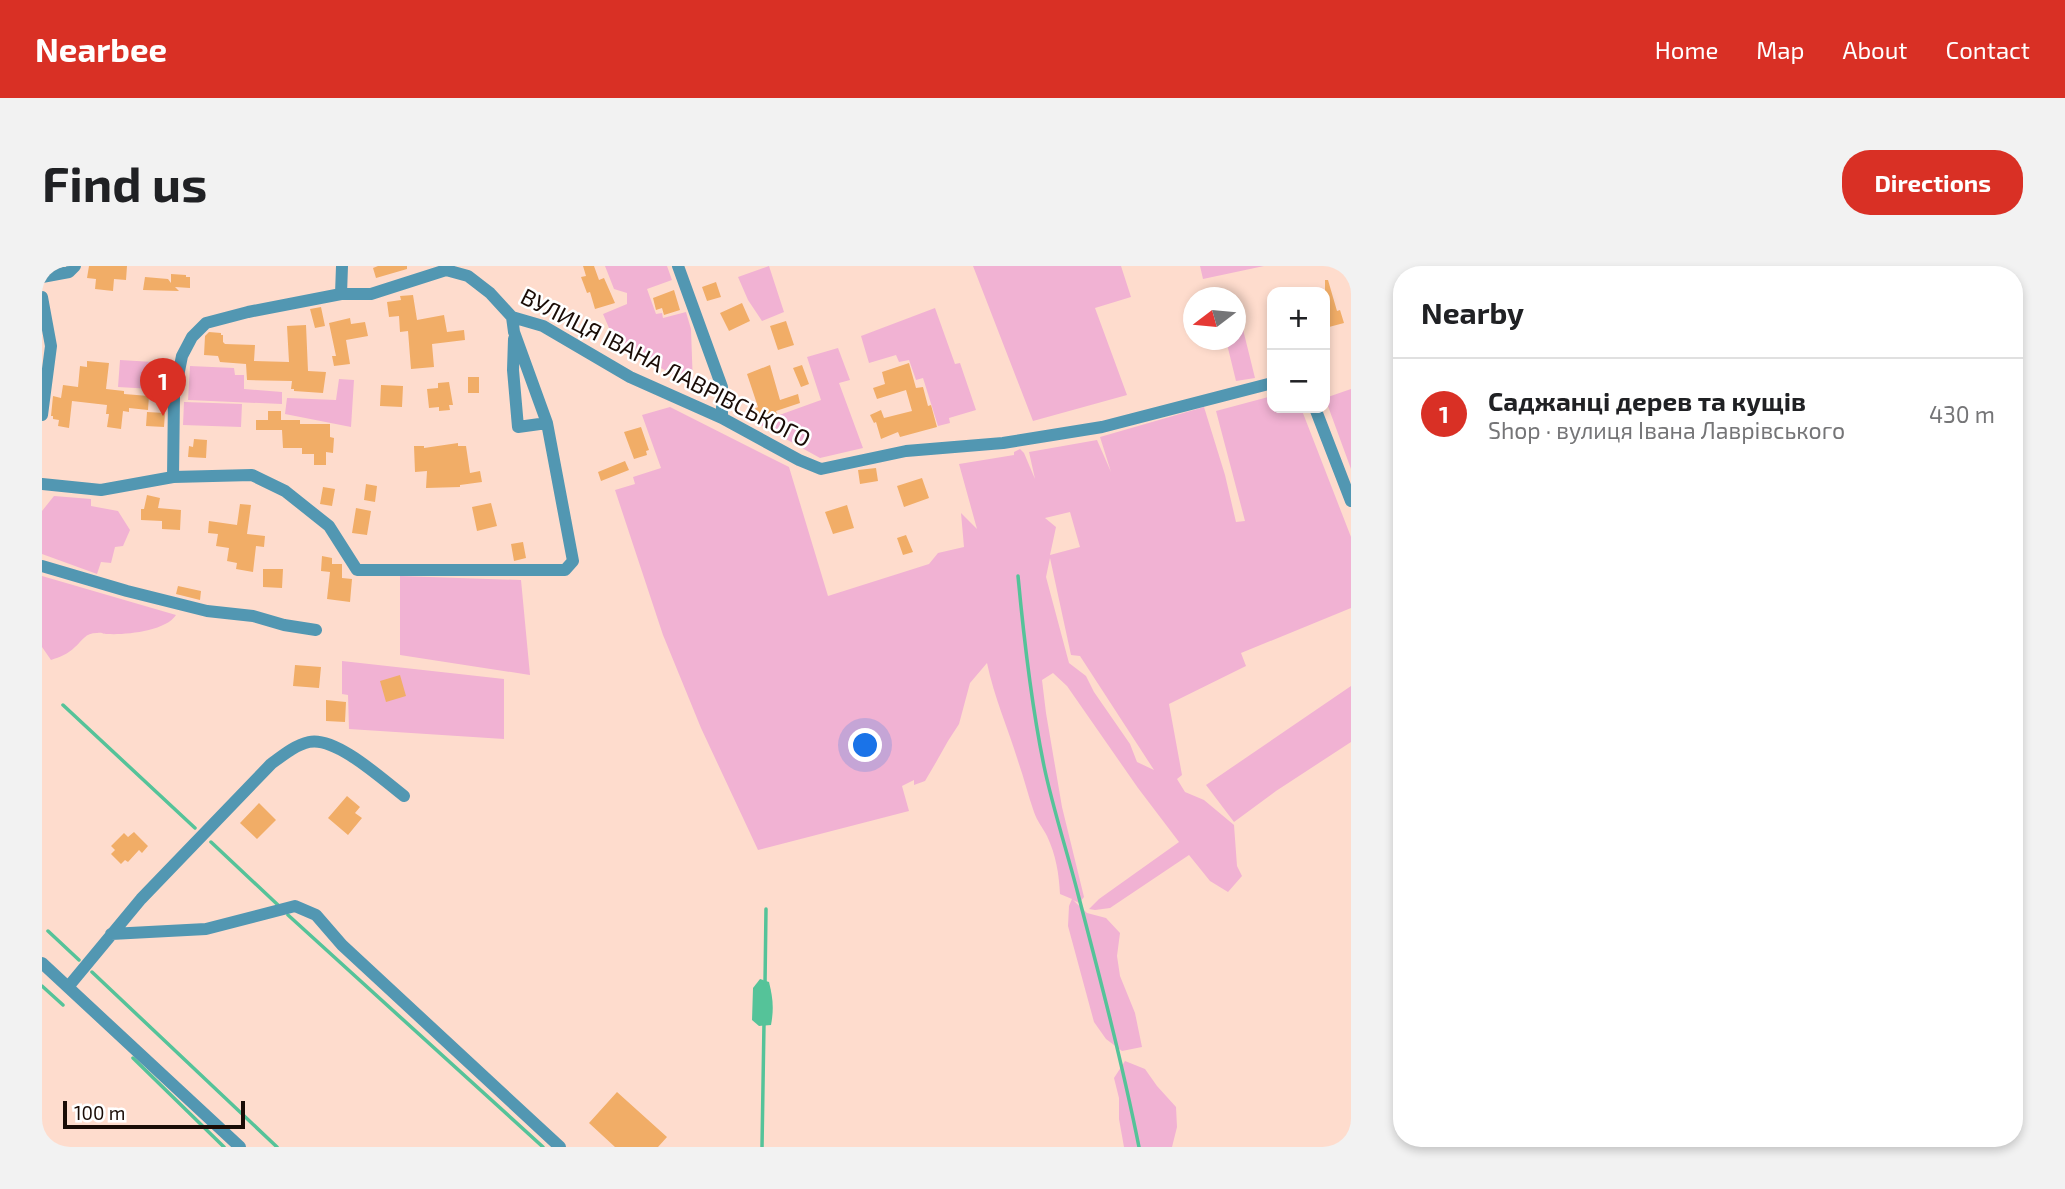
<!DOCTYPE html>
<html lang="en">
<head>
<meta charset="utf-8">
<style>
	body { margin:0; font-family:"Exo 2",sans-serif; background:#f2f2f2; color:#202124 }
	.controls { position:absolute; right:21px; top:21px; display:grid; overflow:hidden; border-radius:14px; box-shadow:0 4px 10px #0003 }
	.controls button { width:63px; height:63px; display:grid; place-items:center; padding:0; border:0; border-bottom:2px solid #e0e0e0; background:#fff; color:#202124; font:35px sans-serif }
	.compass { position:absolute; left:1141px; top:21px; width:63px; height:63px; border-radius:50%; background:#fff; box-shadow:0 4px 10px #0003; rotate:254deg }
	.scale { position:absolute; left:21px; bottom:18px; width:182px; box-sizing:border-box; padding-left:7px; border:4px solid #1a0c06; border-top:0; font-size:19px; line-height:24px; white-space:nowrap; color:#1a0c06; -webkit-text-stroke:5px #fff; paint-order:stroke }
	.you { position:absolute; left:824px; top:480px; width:24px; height:24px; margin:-18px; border:5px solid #fff; border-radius:50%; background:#1a73e8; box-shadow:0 0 0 10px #1a73e833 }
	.badge { display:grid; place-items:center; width:46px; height:46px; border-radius:50%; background:#d93025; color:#fff; font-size:23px; font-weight:700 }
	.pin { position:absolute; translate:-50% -58px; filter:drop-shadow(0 2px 4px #0008) }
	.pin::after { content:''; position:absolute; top:37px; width:24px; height:21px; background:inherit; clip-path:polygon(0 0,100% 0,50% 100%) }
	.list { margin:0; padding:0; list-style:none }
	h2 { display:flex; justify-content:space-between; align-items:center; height:91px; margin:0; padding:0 28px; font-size:30px }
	h2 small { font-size:23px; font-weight:400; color:#757577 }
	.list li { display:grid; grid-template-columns:46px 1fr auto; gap:21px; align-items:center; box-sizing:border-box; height:112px; padding:0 28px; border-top:2px solid #e0e0e0 }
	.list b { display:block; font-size:26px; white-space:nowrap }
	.list p { margin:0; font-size:23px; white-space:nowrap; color:#757577 }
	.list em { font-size:23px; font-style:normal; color:#757577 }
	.map { position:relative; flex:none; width:1309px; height:881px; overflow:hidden; border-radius:28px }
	header { display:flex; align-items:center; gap:42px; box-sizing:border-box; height:98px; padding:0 35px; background:#d93025; color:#fff }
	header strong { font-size:33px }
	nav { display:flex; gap:38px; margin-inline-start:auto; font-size:24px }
	.intro { display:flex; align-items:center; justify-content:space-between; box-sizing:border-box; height:168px; padding:0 42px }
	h1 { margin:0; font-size:49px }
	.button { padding:18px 32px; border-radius:28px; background:#d93025; color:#fff; font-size:24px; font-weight:700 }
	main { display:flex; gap:42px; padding:0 42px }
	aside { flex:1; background:#fff; border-radius:28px; box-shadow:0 4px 10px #0003 }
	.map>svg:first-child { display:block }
	.green { fill:#f1b2d3; fill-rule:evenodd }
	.water { fill:#55c399 }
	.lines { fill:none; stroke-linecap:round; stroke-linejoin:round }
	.stream { stroke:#55c399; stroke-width:3.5 }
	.building { fill:#f1ad67 }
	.minor { stroke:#5297b2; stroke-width:12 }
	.labels { text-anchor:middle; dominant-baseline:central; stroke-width:5; stroke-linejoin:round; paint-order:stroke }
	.street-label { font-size:23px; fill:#1a0c06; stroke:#fff }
</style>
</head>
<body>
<header>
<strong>Nearbee</strong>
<nav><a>Home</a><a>Map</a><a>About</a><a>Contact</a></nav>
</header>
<div class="intro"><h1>Find us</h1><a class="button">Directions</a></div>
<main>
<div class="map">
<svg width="1309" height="881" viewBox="0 0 1309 881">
	<rect width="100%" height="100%" fill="#fedccd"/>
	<!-- green -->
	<path class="green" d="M 563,0 L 625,0 L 630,14 L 605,23 L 614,48 L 620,47 L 621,52 L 644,46 L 649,63 L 651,120 L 573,76 L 561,48 L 585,38 L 585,27 L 572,23 Z
		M 727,0 L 742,46 L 720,55 L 706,34 L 696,11 Z
		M 931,0 L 1079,0 L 1089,31 L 1053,42 L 1085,129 L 991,155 Z
		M 1158,0 L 1222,0 L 1161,13 Z
		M 1194,35 L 1213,112 L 1194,115 L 1184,74 L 1194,74 Z
		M 893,42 L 913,98 L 918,97 L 934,144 L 907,152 L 908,157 L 896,160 L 881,112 L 874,114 L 867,94 L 857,96 L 854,89 L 827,97 L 819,70 Z
		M 796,82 L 808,114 L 797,117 L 821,182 L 778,192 L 715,157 L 779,134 L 765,91 Z
		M 78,94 L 128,97 L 127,124 L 76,121 Z
		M 148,100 L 192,102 L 193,109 L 202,109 L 202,123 L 240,126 L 240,138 L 146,134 Z
		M 297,113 L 312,114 L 309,161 L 243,148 L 245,132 L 294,134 Z
		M 1309,123 L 1309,203 L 1283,132 Z
		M 1230,130 L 1230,142 L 1259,142 L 1309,271 L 1309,342 L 1199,387 L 1204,400 L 1127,438 L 1140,509 L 1135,513 L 1143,526 L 1162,534 L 1192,559 L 1195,600 L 1200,610 L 1186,626 L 1168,615 L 1147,589 L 1068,642 L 1053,644 L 1047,643 L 1057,633 L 1137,576 L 1096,522 L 1025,420 L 1011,407 L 1000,414 L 1004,447 L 1020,541 L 1042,631 L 1037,637 L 1031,634 L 1045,647 L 1064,652 L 1078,667 L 1075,690 L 1078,710 L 1093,747 L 1100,781 L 1080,785 L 1064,773 L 1052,756 L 1026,660 L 1027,640 L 1030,633 L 1018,628 C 1017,608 1014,589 1005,570 C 1001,562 995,555 992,546 C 986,529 982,512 976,495 C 966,462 952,431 945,397 L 928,417 L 917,458 L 906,475 L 893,498 L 883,515 L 872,519 L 872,514 L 860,520 L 867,545 L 716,584 L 659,462 L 621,369 L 573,224 L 593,218 L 591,211 L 619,202 L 600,149 L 628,141 L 747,201 L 786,330 L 887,298 L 896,287 L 922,281 L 919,247 L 935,263 L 917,198 L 972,189 L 972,186 L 978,183 L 982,187 L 993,213 L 987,186 L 1055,174 L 1069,206 L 1058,171 L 1162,141 L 1183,209 L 1194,256 L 1203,255 L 1174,145 ZM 1028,246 L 1038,281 L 1008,289 L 1014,261 L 1003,252 ZM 1008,292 L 1029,389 L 1038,390 L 1112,504 L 1095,496 L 1088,478 L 1052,426 L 1044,410 L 1027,397 L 1004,311 Z
		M 142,136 L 200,138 L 199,161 L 141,159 Z
		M 12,230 L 49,233 L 49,240 L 76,245 L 88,264 L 81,280 L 73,281 L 69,297 L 59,296 L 55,308 L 0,288 L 0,245 Z
		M 0,310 L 134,349 C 124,365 84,369 66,368 C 59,368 62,366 55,367 C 43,367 41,374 33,381 C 26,388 18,391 9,394 L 0,381 Z
		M 358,310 L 479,314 L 488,409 L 358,389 Z
		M 300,395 L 462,413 L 462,473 L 307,463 L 306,429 L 300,428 Z
		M 1309,420 L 1309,476 L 1234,525 L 1192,556 L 1164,519 Z
		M 1083,795 L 1103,803 L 1115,820 L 1134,841 L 1135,861 L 1130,881 L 1082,881 L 1077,853 L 1077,832 L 1072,812 Z"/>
	<!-- water -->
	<path class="water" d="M 718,713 L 727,716 C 731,732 732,743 729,759 L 717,760 L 710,754 L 711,722 Z"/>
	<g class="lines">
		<!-- stream -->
		<path class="stream" d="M 976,310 C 982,374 989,437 1002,500 C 1011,543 1025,585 1036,628 C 1058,712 1080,796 1097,881
			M 21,439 L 153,562
			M 169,576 L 236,639
			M 246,649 L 501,881
			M 6,665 L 37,694
			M 50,706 L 235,881
			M 723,718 L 724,643
			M 0,720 L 21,739
			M 91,792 L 182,881
			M 720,881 L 722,757"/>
	</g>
	<!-- building -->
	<path class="building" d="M 47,0 L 85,0 L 84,14 L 72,13 L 71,25 L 53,23 L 54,13 L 45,12 Z
		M 336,0 L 365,0 L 365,3 L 334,12 L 331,2 Z
		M 541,0 L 552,0 L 557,14 L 562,12 L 573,37 L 553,43 L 548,26 L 545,27 L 539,11 L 544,10 Z
		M 129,8 L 144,9 L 144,11 L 148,11 L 148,22 L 133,21 L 137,25 L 101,24 L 103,11 L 126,13 L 129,17 Z
		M 1283,14 L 1286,14 L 1295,45 L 1298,44 L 1302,57 L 1287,61 L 1283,46 Z
		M 674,16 L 679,31 L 665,35 L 660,21 Z
		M 632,24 L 638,44 L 622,49 L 620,42 L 614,44 L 611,32 Z
		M 371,29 L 375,54 L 402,49 L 405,66 L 422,64 L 423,74 L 390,78 L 392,101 L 369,103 L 366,65 L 358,66 L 357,50 L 347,51 L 345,36 L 359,34 L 358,30 Z
		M 700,37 L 708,55 L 687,65 L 678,47 Z
		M 279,41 L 283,60 L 273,62 L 268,43 Z
		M 308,52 L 309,58 L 323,56 L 326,70 L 304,74 L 308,98 L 292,100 L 290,90 L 294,90 L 287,57 Z
		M 744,55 L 752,79 L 736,84 L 728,60 Z
		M 264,59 L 266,105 L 284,106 L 281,127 L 252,125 L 252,123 L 249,123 L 250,115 L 205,114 L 204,98 L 178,96 L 176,90 L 162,89 L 163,70 L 167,66 L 179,67 L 179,69 L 181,69 L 181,76 L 183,78 L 213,79 L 212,95 L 247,96 L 245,60 Z
		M 45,95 L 67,97 L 64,123 L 82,125 L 82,128 L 107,130 L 106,144 L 87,142 L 87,146 L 81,145 L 79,163 L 65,161 L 67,148 L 64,148 L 65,139 L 30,135 L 27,162 L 16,160 L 17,154 L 11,153 L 11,150 L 9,150 L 11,130 L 19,132 L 21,119 L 36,121 L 38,100 L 45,101 Z
		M 867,97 L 874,122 L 881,121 L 886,140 L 889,139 L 895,161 L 858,171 L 856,166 L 839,173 L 834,156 L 832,157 L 828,149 L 839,144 L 842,152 L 870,145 L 864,124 L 835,133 L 831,122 L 843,118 L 840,106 Z
		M 728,99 L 738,134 L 756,128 L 758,137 L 734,145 L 735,148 L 726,151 L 725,148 L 715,151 L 712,143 L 716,141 L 705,108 Z
		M 760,99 L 767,118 L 759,121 L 751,102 Z
		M 426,111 L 437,111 L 437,127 L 426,127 Z
		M 407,116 L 411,139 L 407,139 L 408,144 L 397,145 L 397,141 L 387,142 L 385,123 L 396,122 L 396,117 Z
		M 339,119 L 361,120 L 360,141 L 338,140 Z
		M 226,145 L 239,145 L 239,154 L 258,154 L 258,158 L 288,158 L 288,171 L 292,172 L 291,187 L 284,186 L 284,199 L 272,199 L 272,188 L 260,188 L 260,182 L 241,182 L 240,164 L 214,164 L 214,154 L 226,154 Z
		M 105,146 L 123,147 L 122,161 L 104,160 Z
		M 599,161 L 607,184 L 604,185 L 605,189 L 592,193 L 582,166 Z
		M 152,173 L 165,174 L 164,192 L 146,191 L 147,180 L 151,181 Z
		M 416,177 L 416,180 L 424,180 L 428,207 L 438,205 L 440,216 L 418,219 L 418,221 L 384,222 L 385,205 L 373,206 L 372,180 L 382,180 L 382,182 Z
		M 583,195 L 587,204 L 559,215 L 556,206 Z
		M 834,202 L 836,215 L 818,218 L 816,204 Z
		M 880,212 L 887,232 L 862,241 L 855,220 Z
		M 324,218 L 335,220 L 333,236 L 322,234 Z
		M 281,221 L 293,223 L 290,240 L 278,238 Z
		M 105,229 L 118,232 L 116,242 L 139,244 L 138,264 L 120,263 L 120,255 L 99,254 L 99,243 L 102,243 Z
		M 449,237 L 455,260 L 435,265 L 430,241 Z
		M 198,238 L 209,239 L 205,268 L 223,270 L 222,281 L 214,280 L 211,306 L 194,303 L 195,297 L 185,295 L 187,282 L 174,280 L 176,268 L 166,267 L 167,255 L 195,259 Z
		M 805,239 L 812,262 L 791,268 L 783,246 Z
		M 314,242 L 329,245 L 325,269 L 310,267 Z
		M 864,269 L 871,286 L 861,289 L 855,272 Z
		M 481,276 L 484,292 L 472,295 L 469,278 Z
		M 280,290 L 290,292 L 290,298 L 300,298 L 300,312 L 310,313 L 308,336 L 285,333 L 288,306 L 279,305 Z
		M 221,303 L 241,303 L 240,322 L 221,321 Z
		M 136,320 L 159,325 L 158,334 L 134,328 Z
		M 253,399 L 279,401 L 277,422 L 251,420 Z
		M 358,409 L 364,430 L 344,436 L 338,415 Z
		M 284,434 L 304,436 L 303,456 L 284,455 Z
		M 305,530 L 318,541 L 313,547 L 320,552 L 306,569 L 286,552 Z
		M 217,537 L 234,554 L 215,573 L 198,557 Z
		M 92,566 L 106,580 L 100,587 L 97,584 L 86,596 L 83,594 L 79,598 L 69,588 L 73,584 L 69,580 L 82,567 L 86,571 Z
		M 575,826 L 625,871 L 616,881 L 573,881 L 547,857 Z"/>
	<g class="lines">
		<!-- minor -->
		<path class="minor" d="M 636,0 L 680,121 L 680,152
			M 0,11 L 27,6 L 33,0
			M 299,28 L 300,0
			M 0,31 L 9,80 L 0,149
			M 472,73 L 471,104 L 476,161 L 505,157
			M 1273,142 L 1309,235
			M 131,211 L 210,209 L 243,225 L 287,260 L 315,304 L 523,304 L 531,295 L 505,157 L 472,66 L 470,51
			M 0,218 L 59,224 L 131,211 L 132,130 L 140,90 L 150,71 L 164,57 L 206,46 L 299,28 L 329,28 L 404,4 L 426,10 L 448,27 L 470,51 L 501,60 L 588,111 L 680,152 L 757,194 L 779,203 L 864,185 L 961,177 L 1060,161 L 1230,117
			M 0,300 L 85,325 L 165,345 L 211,350 L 242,359 L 274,364
			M 69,668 L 164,663 L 253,640 L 274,649 L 300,679 L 518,881
			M 0,697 L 198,881
			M 26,721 L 99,633 L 229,498 C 240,490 253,479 267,476 C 294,470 341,514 362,530"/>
	</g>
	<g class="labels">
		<!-- street labels -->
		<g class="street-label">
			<text transform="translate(624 101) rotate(27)">ВУЛИЦЯ ІВАНА ЛАВРІВСЬКОГО</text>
		</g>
	</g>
</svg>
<div class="controls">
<button>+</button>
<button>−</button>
</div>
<svg class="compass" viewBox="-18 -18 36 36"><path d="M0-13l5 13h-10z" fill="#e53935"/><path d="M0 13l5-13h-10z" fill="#757577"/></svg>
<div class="scale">100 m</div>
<div class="you"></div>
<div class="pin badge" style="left:121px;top:150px">1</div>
</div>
<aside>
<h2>Nearby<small></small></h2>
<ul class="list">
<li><span class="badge">1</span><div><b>Саджанці дерев та кущів</b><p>Shop · вулиця Івана Лаврівського</p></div><em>430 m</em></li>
</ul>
</aside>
</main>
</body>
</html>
